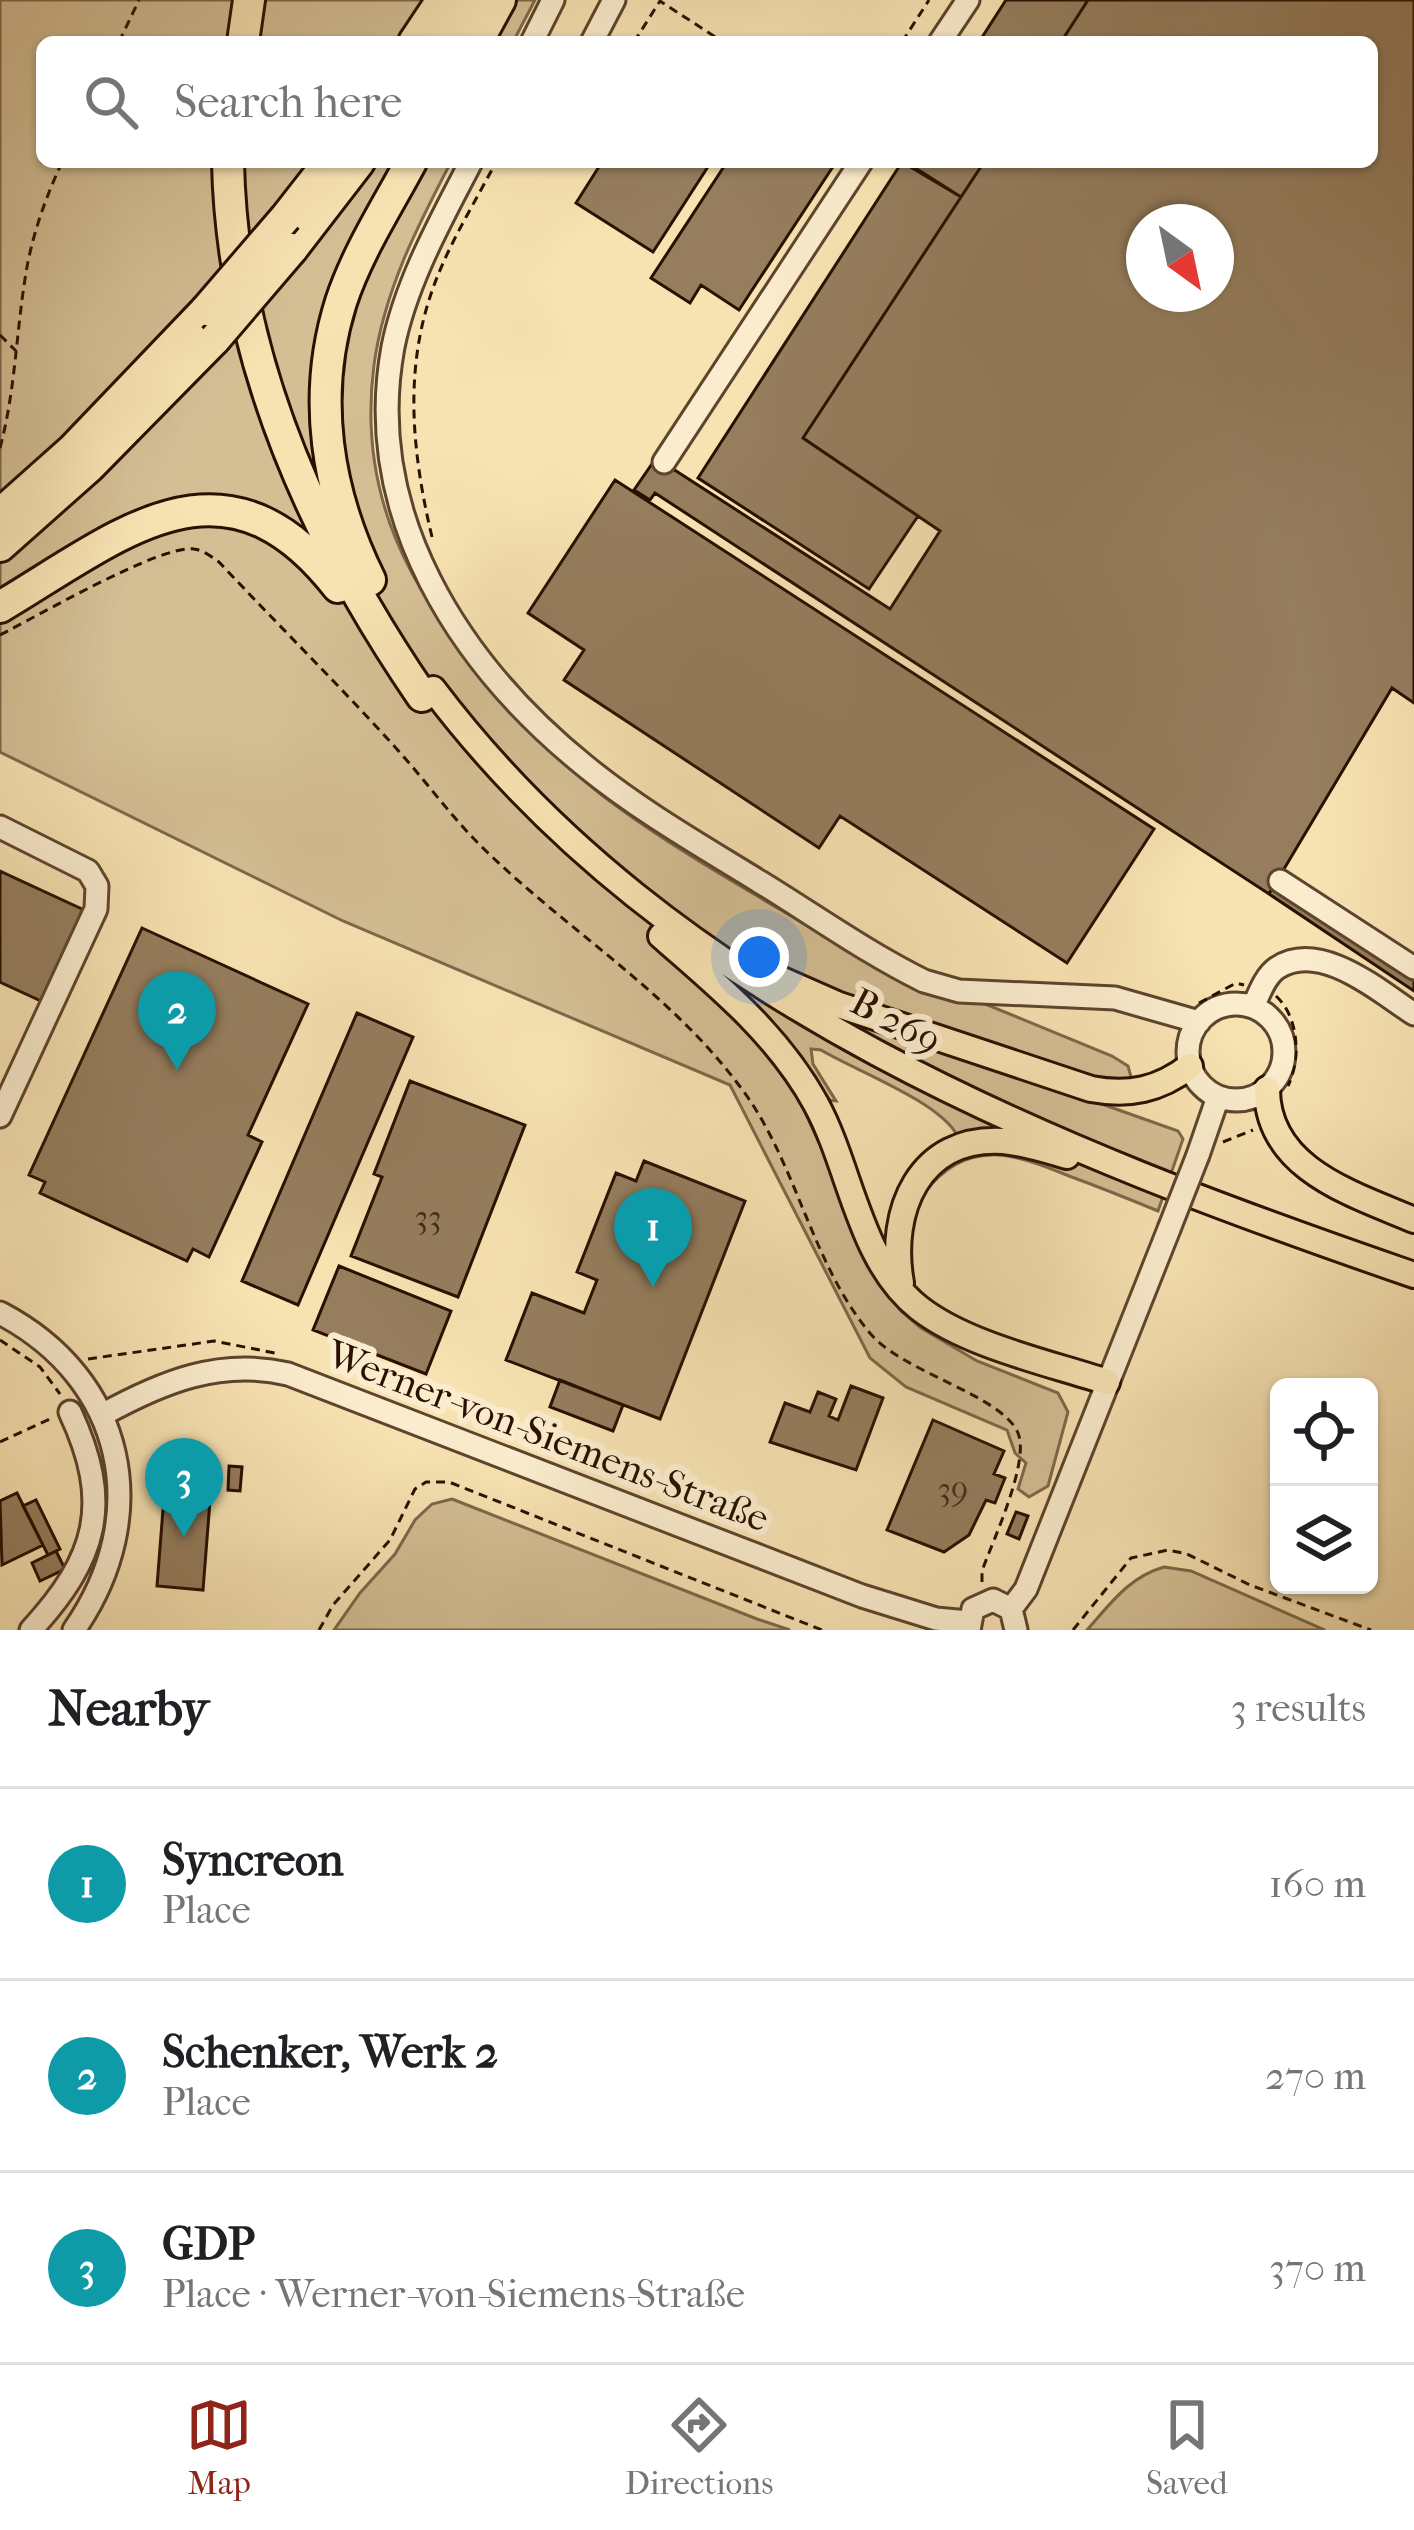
<!DOCTYPE html>
<html lang="en">
<head>
<meta charset="utf-8">
<style>
	body { margin:0; font-family:"IM FELL French Canon",serif; background:#f2f2f2; color:#202124 }
	.controls { position:absolute; right:36px; bottom:36px; display:grid; overflow:hidden; border-radius:18px; box-shadow:0 3px 9px #0004 }
	.controls button { width:108px; height:108px; display:grid; place-items:center; padding:0; border:0; border-bottom:3px solid #e0e0e0; background:#fff; color:#202124; font:60px sans-serif }
	.compass { position:absolute; left:1126px; top:204px; width:108px; height:108px; border-radius:50%; background:#fff; box-shadow:0 3px 9px #0004; rotate:147deg }
	.you { position:absolute; left:759px; top:957px; width:42px; height:42px; margin:-30px; border:9px solid #fff; border-radius:50%; background:#1a73e8; box-shadow:0 0 0 18px #1a73e833 }
	.badge { display:grid; place-items:center; width:78px; height:78px; border-radius:50%; background:#8f2418; color:#fff; font-size:39px; font-weight:700 }
	.pin { position:absolute; translate:-50% -99px; filter:drop-shadow(0 3px 6px #0008) }
	.pin::after { content:''; position:absolute; top:63px; width:42px; height:36px; background:inherit; clip-path:polygon(0 0,100% 0,50% 100%) }
	.list { margin:0; padding:0; list-style:none }
	h2 { display:flex; justify-content:space-between; align-items:center; height:156px; margin:0; padding:0 48px; font-size:51px }
	h2 small { font-size:39px; font-weight:400; color:#757577 }
	.list li { display:grid; grid-template-columns:78px 1fr auto; gap:36px; align-items:center; box-sizing:border-box; height:192px; padding:0 48px; border-top:3px solid #e0e0e0 }
	.list b { display:block; font-size:45px; white-space:nowrap }
	.list p { margin:0; font-size:39px; white-space:nowrap; color:#757577 }
	.list em { font-size:39px; font-style:normal; color:#757577 }
	.icon { flex:none; width:66px; height:66px; fill:none; stroke:currentColor; stroke-width:2; stroke-linecap:round; stroke-linejoin:round }
	.map { position:relative; flex:none; width:1414px; height:1630px; overflow:hidden }
	.search { position:absolute; background:#fff; box-shadow:0 3px 9px #0004; left:36px; right:36px; top:36px; height:132px; display:flex; align-items:center; gap:30px; box-sizing:border-box; padding:0 42px; border-radius:18px; color:#757577; font-size:45px }
	.sheet { height:732px; background:#fff }
	nav { display:flex; justify-content:space-around; align-items:center; box-sizing:border-box; height:168px; border-top:3px solid #e0e0e0; background:#fff; font-size:33px; color:#757577 }
	nav a { display:grid; justify-items:center; gap:6px }
	nav .on { color:#8f2418 }
	.map>svg:first-child { display:block }
	.green { fill:#d4be94; stroke:#7f674a; stroke-width:3; fill-rule:evenodd }
	.building { fill:#957d5d; stroke:#2a1001; stroke-width:3; fill-rule:evenodd }
	.lines { fill:none; stroke-linecap:round; stroke-linejoin:round }
	.minor-casing { stroke:#5d442d; stroke-width:27 }
	.major-casing { stroke:#2a1001; stroke-width:30 }
	.highway-casing { stroke:#2a1001; stroke-width:36 }
	.path { stroke:#2a1001; stroke-width:3; stroke-dasharray:9 6; stroke-linecap:butt }
	.minor { stroke:#faeccd; stroke-width:21 }
	.major { stroke:#f7e2b2; stroke-width:24 }
	.highway { stroke:#f7e2b2; stroke-width:30 }
	.minor-bridge-casing { stroke:#5d442d; stroke-width:27; stroke-linecap:butt }
	.highway-bridge-casing { stroke:#2a1001; stroke-width:36; stroke-linecap:butt }
	.minor-bridge { stroke:#faeccd; stroke-width:21 }
	.highway-bridge { stroke:#f7e2b2; stroke-width:30 }
	.labels { text-anchor:middle; dominant-baseline:central; stroke-width:12; stroke-linejoin:round; paint-order:stroke }
	.number-label { font-size:33px; fill:#452b18 }
	.street-label { font-size:39px; fill:#2a1001; stroke:#faeccd }
</style>
</head>
<body>
<div class="map">
<svg width="1414" height="1630" viewBox="0 0 1414 1630">
	<rect width="100%" height="100%" fill="#f7e2b2"/>
	<filter id="stains"><feTurbulence type="fractalNoise" baseFrequency=".00167" numOctaves="4"/><feColorMatrix values="0 0 0 0 .2 0 0 0 0 .09 0 0 0 0 .02 0 0 0 .5 -.17"/></filter>
	<radialGradient id="worn" r=".72"><stop offset=".6" stop-color="#630" stop-opacity="0"/><stop offset="1" stop-color="#630" stop-opacity=".3"/></radialGradient>
	<!-- green -->
	<path class="green" d="M 0,0 L 535,0 L 513,42 L 42,42 L 42,162 L 451,162 C 417,227 384,291 374,365 C 357,496 410,592 493,687 C 527,727 562,764 603,796 C 690,862 789,912 881,970 L 913,984 L 968,997 L 1112,1056 L 1128,1066 L 1131,1077 L 1124,1081 L 1094,1077 L 1099,1103 L 1178,1131 L 1183,1139 L 1158,1211 C 1129,1199 1099,1187 1069,1176 C 1013,1153 967,1137 924,1193 L 902,1181 L 940,1144 L 957,1135 C 938,1101 856,1071 821,1050 L 811,1049 L 813,1064 L 836,1101 L 798,1097 L 883,1282 L 901,1311 L 921,1328 L 977,1361 L 1058,1393 L 1068,1412 L 1048,1486 L 1029,1497 L 1018,1489 L 1026,1463 L 1015,1453 L 1007,1430 L 906,1387 L 870,1358 L 730,1085 L 343,921 L 0,752 ZM 283,198 L 294,271 L 219,354 L 201,292 Z
		M 452,1499 L 757,1619 L 790,1630 L 334,1630 L 360,1593 L 395,1554 L 415,1520 L 432,1504 Z
		M 1164,1567 L 1191,1571 L 1325,1630 L 1087,1630 C 1111,1603 1129,1577 1164,1567 Z"/>
	<!-- building -->
	<path class="building" d="M 1006,0 L 1088,0 L 1061,42 L 979,42 Z
		M 1088,0 L 1414,0 L 1414,703 L 1392,688 L 1269,894 L 655,493 L 650,500 L 634,490 L 656,458 L 890,609 L 940,531 L 803,438 L 984,162 L 1372,162 L 1372,42 L 1061,42 ZM 1144,222 L 1216,222 L 1216,294 L 1144,294 Z
		M 602,162 L 711,162 L 653,252 L 576,203 Z
		M 727,162 L 836,162 L 739,310 L 701,285 L 690,303 L 651,278 Z
		M 902,162 L 961,197 L 803,438 L 918,516 L 869,589 L 698,478 Z
		M 906,162 L 984,162 L 961,197 Z
		M 615,480 L 1154,829 L 1067,963 L 840,816 L 819,848 L 564,680 L 584,650 L 528,613 Z
		M 0,871 L 84,910 L 41,1001 L 0,982 Z
		M 1276,881 L 1414,974 L 1414,991 L 1269,894 Z
		M 142,928 L 308,1004 L 248,1135 L 262,1142 L 209,1257 L 193,1249 L 187,1261 L 40,1193 L 45,1182 L 29,1175 Z
		M 357,1013 L 413,1037 L 298,1305 L 242,1281 Z
		M 410,1081 L 525,1125 L 458,1297 L 351,1256 L 382,1177 L 374,1174 Z
		M 644,1161 L 745,1201 L 660,1419 L 506,1360 L 532,1293 L 584,1313 L 597,1280 L 577,1272 L 616,1173 L 636,1181 Z
		M 339,1266 L 451,1311 L 426,1374 L 313,1330 Z
		M 560,1380 L 623,1405 L 613,1431 L 550,1407 Z
		M 851,1386 L 883,1398 L 856,1470 L 770,1442 L 785,1403 L 810,1412 L 818,1392 L 836,1399 L 829,1416 L 838,1420 Z
		M 933,1420 L 1004,1451 L 994,1474 L 1005,1478 L 995,1503 L 986,1500 L 969,1535 L 944,1552 L 887,1530 Z
		M 229,1466 L 242,1467 L 240,1491 L 228,1490 Z
		M 165,1484 L 211,1488 L 203,1590 L 157,1586 Z
		M 17,1493 L 43,1545 L 2,1565 L 0,1501 Z
		M 36,1500 L 60,1549 L 48,1555 L 23,1506 Z
		M 1016,1512 L 1028,1516 L 1019,1539 L 1007,1534 Z
		M 56,1551 L 65,1569 L 40,1581 L 32,1563 Z"/>
	<g class="lines">
		<!-- minor casing -->
		<g class="minor-casing">
			<path id="minor" d="M 532,42 L 553,0
				M 592,42 L 614,0
				M 940,42 L 968,0
				M 471,162 C 441,220 406,282 393,347 C 362,514 459,664 585,766 C 639,810 700,845 760,882 C 814,915 867,953 924,981 L 959,991 L 1115,998 L 1199,1022
				M 664,462 L 861,162
				M 0,827 L 88,871 L 97,886 L 96,909 L 0,1116
				M 1280,881 L 1414,968
				M1188 1052a48 48 0 1 1 96 0a48 48 0 1 1-96 0Z
				M 1253,1007 C 1259,994 1265,976 1277,968 C 1320,939 1380,992 1414,1014
				M 1198,1155 L 1218,1097
				M 0,1313 C 126,1379 154,1515 74,1630
				M 102,1415 C 162,1382 220,1358 288,1374 L 862,1596 L 936,1619 L 968,1622
				M 1011,1609 L 1026,1589 L 1169,1229
				M 31,1630 C 97,1558 113,1504 70,1412
				M 969,1630 L 973,1609 L 993,1600 L 1011,1609 L 1016,1630"/>
		</g>
		<!-- major casing -->
		<g class="major-casing">
			<path id="major" d="M 433,689 C 670,1003 1054,1151 1414,1275
				M 661,936 C 719,986 779,1036 816,1104 C 851,1168 859,1261 919,1308 C 966,1345 1049,1363 1107,1382
				M 764,972 L 839,1005 L 1091,1089 C 1129,1096 1159,1090 1190,1066
				M 1267,1089 C 1267,1169 1353,1194 1414,1220
				M 901,1283 C 888,1211 919,1136 1003,1141 C 1025,1143 1046,1150 1067,1156"/>
		</g>
		<!-- highway casing -->
		<g class="highway-casing">
			<path id="highway" d="M 243,42 L 249,0
				M 414,42 L 442,0
				M 445,42 L 472,0
				M 477,42 L 500,0
				M 228,162 C 232,357 313,537 422,696
				M 286,217 L 329,162
				M 292,249 L 359,162
				M 0,514 L 72,450 L 206,310
				M 0,546 L 89,467 L 215,339
				M 370,580 C 327,493 311,397 341,302 C 357,253 387,207 411,162
				M 0,607 C 121,535 224,441 338,587"/>
		</g>
		<!-- path -->
		<path class="path" d="M 119,42 L 139,0
			M 634,42 L 660,1 L 723,42
			M 902,42 L 929,0
			M 0,335 L 16,351
			M 0,448 C 15,392 16,336 25,279 C 31,238 45,199 62,162
			M 432,537 C 413,457 404,376 430,297 C 445,250 473,206 496,162
			M 0,635 C 36,617 161,544 194,549 C 203,550 212,557 219,562 C 277,624 338,684 395,747 C 426,781 452,818 485,850 C 567,930 668,991 738,1084 C 796,1158 809,1259 869,1332 C 902,1373 1001,1394 1018,1433 C 1030,1462 993,1540 982,1571 L 982,1582
			M 1276,996 C 1299,1017 1301,1059 1288,1086
			M 1199,1003 L 1236,983 L 1244,985
			M 1223,1142 L 1253,1130
			M 0,1340 L 40,1367 L 60,1394
			M 88,1359 L 214,1341 L 280,1354
			M 0,1442 L 52,1418
			M 319,1630 L 333,1605 L 390,1540 L 415,1489 L 426,1482 L 449,1482 L 822,1630
			M 1073,1630 L 1131,1558 L 1168,1550 L 1187,1554 L 1250,1585 L 1371,1630"/>
		<!-- minor -->
		<use href="#minor" class="minor"/>
		<!-- major -->
		<use href="#major" class="major"/>
		<!-- highway -->
		<use href="#highway" class="highway"/>
		<!-- minor-bridge casing -->
		<g class="minor-bridge-casing">
			<path id="minor-bridge" d="M 1169,1229 L 1198,1155"/>
		</g>
		<!-- highway-bridge casing -->
		<g class="highway-bridge-casing">
			<path id="highway-bridge" d="M 206,310 L 286,217
				M 215,339 L 292,249"/>
		</g>
		<!-- minor-bridge -->
		<use href="#minor-bridge" class="minor-bridge"/>
		<!-- highway-bridge -->
		<use href="#highway-bridge" class="highway-bridge"/>
	</g>
	<g class="labels">
		<!-- number labels -->
		<g class="number-label">
			<text x="428" y="1217">33</text>
			<text x="953" y="1489">39</text>
		</g>
		<!-- street labels -->
		<g class="street-label">
			<text transform="translate(896 1021) rotate(28)">B 269</text>
			<text transform="translate(548 1436) rotate(21)">Werner-von-Siemens-Straße</text>
		</g>
	</g>
	<rect width="100%" height="100%" filter="url(#stains)"/>
	<rect width="100%" height="100%" fill="url(#worn)"/>
</svg>
<div class="controls">
<button><svg class="icon" aria-label="locate" viewBox="0 0 24 24"><circle cx="12" cy="12" r="6"/><path d="M12 2v4M12 18v4M2 12h4M18 12h4"/></svg></button>
<button><svg class="icon" aria-label="layers" viewBox="0 0 24 24"><path d="M12 4l9 5-9 5-9-5zM3 14l9 5 9-5"/></svg></button>
</div>
<svg class="compass" viewBox="-18 -18 36 36"><path d="M0-13l5 13h-10z" fill="#e53935"/><path d="M0 13l5-13h-10z" fill="#757577"/></svg>
<div class="you"></div>
<div class="pin badge" style="left:653px;top:1287px;background:#0f9aa8">1</div>
<div class="pin badge" style="left:177px;top:1070px;background:#0f9aa8">2</div>
<div class="pin badge" style="left:184px;top:1537px;background:#0f9aa8">3</div>
<div class="search"><svg class="icon" aria-label="search" viewBox="0 0 24 24"><circle cx="10" cy="10" r="6"/><path d="M15 15l6 6"/></svg>Search here</div>
</div>
<section class="sheet">
<h2>Nearby<small>3 results</small></h2>
<ul class="list">
<li><span class="badge" style="background:#0f9aa8">1</span><div><b>Syncreon</b><p>Place</p></div><em>160 m</em></li>
<li><span class="badge" style="background:#0f9aa8">2</span><div><b>Schenker, Werk 2</b><p>Place</p></div><em>270 m</em></li>
<li><span class="badge" style="background:#0f9aa8">3</span><div><b>GDP</b><p>Place · Werner-von-Siemens-Straße</p></div><em>370 m</em></li>
</ul>
</section>
<nav>
<a class="on"><svg class="icon" aria-label="map" viewBox="0 0 24 24"><path d="M3 6l6-2 6 2 6-2v14l-6 2-6-2-6 2zM9 4v14M15 6v14"/></svg>Map</a>
<a><svg class="icon" aria-label="directions" viewBox="0 0 24 24"><path d="M12 3l9 9-9 9-9-9zM9 14v-3h6M13 9l2 2-2 2"/></svg>Directions</a>
<a><svg class="icon" aria-label="saved" viewBox="0 0 24 24"><path d="M7 4h10v16l-5-4-5 4z"/></svg>Saved</a>
</nav>
</body>
</html>
